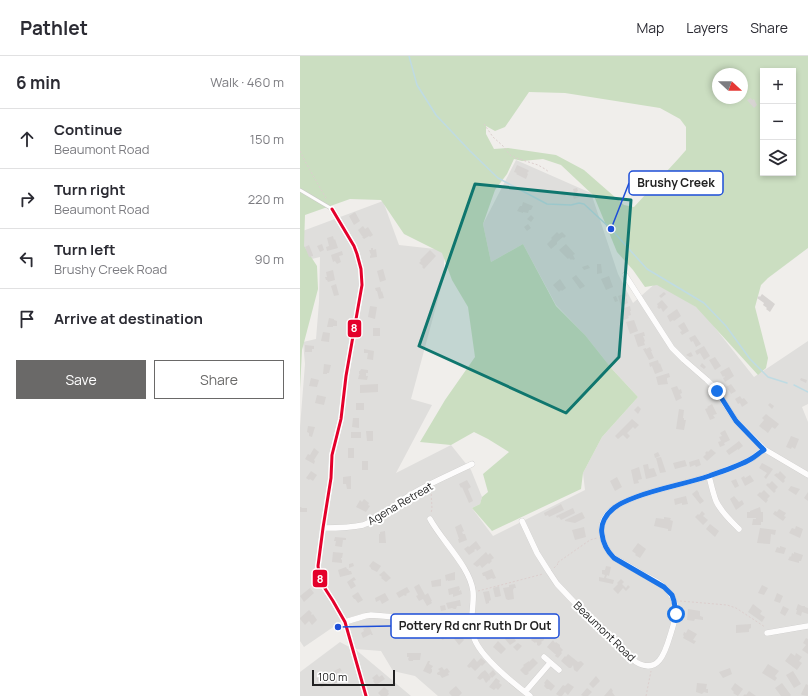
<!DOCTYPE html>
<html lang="en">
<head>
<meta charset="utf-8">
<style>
	body { margin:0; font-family:Manrope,sans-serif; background:#f2f2f3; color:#2b2b33 }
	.controls { position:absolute; right:12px; top:12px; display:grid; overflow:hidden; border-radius:0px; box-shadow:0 2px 6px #0003 }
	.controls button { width:36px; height:36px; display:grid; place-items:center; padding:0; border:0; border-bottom:1px solid #e1e1e2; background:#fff; color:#2b2b33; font:20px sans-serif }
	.compass { position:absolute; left:412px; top:12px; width:36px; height:36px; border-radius:50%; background:#fff; box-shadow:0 2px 6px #0003; rotate:111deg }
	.scale { position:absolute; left:12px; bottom:10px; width:83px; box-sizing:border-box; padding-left:4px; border:2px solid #222; border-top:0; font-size:11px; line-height:14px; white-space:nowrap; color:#222; -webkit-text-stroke:3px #fff; paint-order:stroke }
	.stop { position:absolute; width:12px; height:12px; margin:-9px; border:3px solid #1a73e8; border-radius:50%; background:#fff }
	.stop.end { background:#1a73e8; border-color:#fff; box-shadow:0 1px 4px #0008 }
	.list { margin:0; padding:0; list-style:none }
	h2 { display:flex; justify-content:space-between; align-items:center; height:52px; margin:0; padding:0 16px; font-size:17px }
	h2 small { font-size:13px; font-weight:400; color:#7c7c81 }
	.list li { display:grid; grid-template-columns:26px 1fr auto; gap:12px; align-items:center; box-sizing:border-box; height:60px; padding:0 16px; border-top:1px solid #e1e1e2 }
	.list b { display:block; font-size:15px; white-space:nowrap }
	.list p { margin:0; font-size:13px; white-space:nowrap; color:#7c7c81 }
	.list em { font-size:13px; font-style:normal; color:#7c7c81 }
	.actions { display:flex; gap:8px; padding:12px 16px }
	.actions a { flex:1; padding:9px 0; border:1px solid #6a6968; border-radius:0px; text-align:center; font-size:14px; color:#6a6968 }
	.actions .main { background:#6a6968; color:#fff }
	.icon { flex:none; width:22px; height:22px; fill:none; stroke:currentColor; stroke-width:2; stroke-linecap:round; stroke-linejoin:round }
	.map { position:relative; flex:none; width:508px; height:640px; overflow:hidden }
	header { display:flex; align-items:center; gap:24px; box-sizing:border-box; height:56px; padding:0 20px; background:#fff; border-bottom:1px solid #e1e1e2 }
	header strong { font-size:19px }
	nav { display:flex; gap:22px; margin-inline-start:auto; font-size:14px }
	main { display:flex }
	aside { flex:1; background:#fff }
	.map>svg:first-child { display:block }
	.residential { fill:#dfdedc }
	.forest { fill:#cbdec1; fill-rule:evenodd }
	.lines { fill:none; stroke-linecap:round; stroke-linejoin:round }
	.stream { stroke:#bfdbe3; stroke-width:1.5 }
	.building { fill:#d7d4d2 }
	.service-casing { stroke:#c9c8c7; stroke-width:4 }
	.minor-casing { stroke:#c9c8c7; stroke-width:6 }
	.path { stroke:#dccecd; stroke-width:1; stroke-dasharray:2 2; stroke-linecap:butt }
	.service { stroke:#fdfcfc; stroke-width:3 }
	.minor { stroke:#fdfcfc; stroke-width:5.5 }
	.bus-1-casing { stroke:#fff; stroke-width:6 }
	.bus-1 { stroke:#e4002b; stroke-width:3 }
	.route { stroke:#1a73e8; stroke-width:5 }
	.marked { fill:#0f766e; fill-opacity:0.2; stroke:#0f766e; stroke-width:3; stroke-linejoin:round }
	.labels { text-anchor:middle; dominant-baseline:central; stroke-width:4; stroke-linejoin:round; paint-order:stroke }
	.street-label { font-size:11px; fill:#222; stroke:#fff }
	.leader { fill:none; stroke:#1d4ed8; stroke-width:1.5 }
	.callout-dot { fill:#1d4ed8; stroke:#fff; stroke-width:1.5 }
	.callout { fill:#fff; stroke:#1d4ed8; stroke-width:1.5 }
	.callout-label { font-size:12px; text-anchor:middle; font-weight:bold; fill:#222 }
	.line-badge { stroke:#fff; stroke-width:1.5 }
	.badge-label { font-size:11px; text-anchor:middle; font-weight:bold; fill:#fff }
</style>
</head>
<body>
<header>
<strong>Pathlet</strong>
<nav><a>Map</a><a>Layers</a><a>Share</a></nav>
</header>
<main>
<aside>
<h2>6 min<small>Walk · 460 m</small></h2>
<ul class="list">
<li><svg class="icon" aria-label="ahead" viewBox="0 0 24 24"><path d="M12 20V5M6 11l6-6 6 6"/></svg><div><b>Continue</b><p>Beaumont Road</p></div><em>150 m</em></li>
<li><svg class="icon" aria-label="right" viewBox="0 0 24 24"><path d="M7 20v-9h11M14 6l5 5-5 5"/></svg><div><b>Turn right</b><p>Beaumont Road</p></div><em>220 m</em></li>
<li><svg class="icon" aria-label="left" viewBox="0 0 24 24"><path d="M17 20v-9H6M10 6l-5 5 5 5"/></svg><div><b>Turn left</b><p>Brushy Creek Road</p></div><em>90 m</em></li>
<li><svg class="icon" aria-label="arrive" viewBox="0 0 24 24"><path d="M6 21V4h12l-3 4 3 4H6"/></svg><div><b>Arrive at destination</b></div></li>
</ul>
<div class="actions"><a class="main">Save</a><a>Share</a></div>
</aside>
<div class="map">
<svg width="508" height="640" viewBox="0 0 508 640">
	<rect width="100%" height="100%" fill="#f0eeeb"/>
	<!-- residential -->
	<path class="residential" d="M 216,104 L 291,137 L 318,218 L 333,247 L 357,226 L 401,254 L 454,321 L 508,285 L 508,348 L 502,351 L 508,366 L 508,640 L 138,640 L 115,620 L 93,615 L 81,595 L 55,593 L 111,640 L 0,640 L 0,616 L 40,586 L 53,593 L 45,563 L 4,591 L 0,585 L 0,371 L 5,308 L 3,286 L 16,283 L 19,246 L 20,201 L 3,205 L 0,176 L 83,145 L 99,189 L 144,194 L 144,221 L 111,343 L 132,349 L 96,417 L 151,389 L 171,414 L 182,441 L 180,448 L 172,452 L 193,480 L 285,434 L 283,417 L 302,381 L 338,341 L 312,313 L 285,279 L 256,249 L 223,188 L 191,206 L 183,168 Z"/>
	<!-- forest -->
	<path class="forest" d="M 0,0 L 508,0 L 508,192 L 468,222 L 461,229 L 455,251 L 468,302 L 466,312 L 458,319 L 396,251 L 357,229 L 345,231 L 333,214 L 317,196 L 294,140 L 261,109 L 243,103 L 222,105 L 214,103 L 207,118 L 195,134 L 183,168 L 191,206 L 223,188 L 256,250 L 285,279 L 312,313 L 338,341 L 302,381 L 283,417 L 281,433 L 192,475 L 172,452 L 180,448 L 182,441 L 188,436 L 183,418 L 209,396 L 188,383 L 174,376 L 151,389 L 120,386 L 145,344 L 175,301 L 168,251 L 152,224 L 142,197 L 104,178 L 81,144 L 50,143 L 5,159 L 4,190 L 17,210 L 18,233 L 2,294 L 0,333 ZM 463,15 L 493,15 L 493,117 L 463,117 ZM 418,18 L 442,18 L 442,42 L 418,42 ZM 229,36 L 265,37 L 360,52 L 380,63 L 386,71 L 386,94 L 379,102 L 334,151 L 324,149 L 284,114 L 256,99 L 208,92 L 194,93 L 186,78 L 186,70 L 195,75 L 205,71 Z"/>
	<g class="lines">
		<!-- stream -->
		<path class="stream" d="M 109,0 L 117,29 L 136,59 L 170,95 L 198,122 L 247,148 L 271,149 L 279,147 L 284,148 L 311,173 L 347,213 L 404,247 L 426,270 L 450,303 L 468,321 L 487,327
			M 494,329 L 508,336"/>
	</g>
	<!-- building -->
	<path class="building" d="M 451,42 L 452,44 L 454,43 L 457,49 L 454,52 L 447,44 Z
		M 217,109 L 228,114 L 229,115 L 227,117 L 228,118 L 226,123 L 216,118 L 217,117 L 214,116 Z
		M 277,132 L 278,135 L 277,135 L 279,141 L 274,143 L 272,137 L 274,137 L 273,133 Z
		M 262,135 L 267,137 L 265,140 L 260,138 Z
		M 223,146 L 233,150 L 231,154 L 229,154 L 228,157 L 223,156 L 223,157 L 217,155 L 220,150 L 222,150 Z
		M 55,156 L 60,165 L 54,169 L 49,160 Z
		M 231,159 L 234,162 L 231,166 L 227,163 Z
		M 228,168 L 231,172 L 227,175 L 224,171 Z
		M 63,170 L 65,173 L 68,171 L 73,179 L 70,181 L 69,180 L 64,183 L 62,181 L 63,180 L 62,180 L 58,174 Z
		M 257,176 L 259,178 L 262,176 L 266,180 L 264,182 L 263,181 L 257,186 L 257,188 L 251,193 L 247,188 L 252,183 L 251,182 Z
		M 33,180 L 34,184 L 35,183 L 38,192 L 27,195 L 26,191 L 29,190 L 27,182 Z
		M 22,188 L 24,194 L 20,196 L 17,190 Z
		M 266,188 L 275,198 L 273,199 L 275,203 L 273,204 L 272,203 L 271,204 L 269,202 L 268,203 L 259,194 Z
		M 9,189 L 13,199 L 13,200 L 9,201 L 5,191 Z
		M 71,192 L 73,192 L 73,194 L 76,193 L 77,201 L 70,202 L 70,200 L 71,199 L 69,194 L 71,194 Z
		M 130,194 L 136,200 L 124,213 L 122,211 L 123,210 L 119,207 L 121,205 L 120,204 Z
		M 42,195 L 43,199 L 39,200 L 41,206 L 37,208 L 35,205 L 33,206 L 31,199 Z
		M 297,208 L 301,208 L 302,217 L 297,218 Z
		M 288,209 L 290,212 L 284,214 L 282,211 Z
		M 83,213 L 86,224 L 80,226 L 77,215 Z
		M 33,214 L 35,224 L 28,226 L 27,224 L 26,224 L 25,221 L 27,221 L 26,216 Z
		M 276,219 L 285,230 L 280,233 L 272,222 Z
		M 309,220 L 313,231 L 306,234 L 301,223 Z
		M 260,223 L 266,232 L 262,235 L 261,234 L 259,236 L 253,229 Z
		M 36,228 L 39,239 L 34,240 L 31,230 Z
		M 80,231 L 81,234 L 81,236 L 82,235 L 84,242 L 79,243 L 77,235 L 76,235 L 75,232 Z
		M 364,236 L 366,238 L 361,242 L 359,240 Z
		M 326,237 L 327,240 L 326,241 L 328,247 L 321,250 L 318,240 Z
		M 462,238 L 475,248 L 470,256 L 466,253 L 467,252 L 463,249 L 464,247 L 457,242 L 459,240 L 460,241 Z
		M 316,240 L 318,245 L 315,246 L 313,241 Z
		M 362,244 L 368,251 L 363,256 L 361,252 L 359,253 L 357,251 L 358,250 L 357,248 Z
		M 70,250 L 77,251 L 75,263 L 68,261 Z
		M 330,250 L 331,255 L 330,255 L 331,259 L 328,260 L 329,262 L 324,264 L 323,262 L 324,261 L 321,253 Z
		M 377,253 L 381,260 L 374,265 L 373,264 L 370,266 L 367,260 Z
		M 29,262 L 34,263 L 34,264 L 37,265 L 37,270 L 33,270 L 33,271 L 27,271 Z
		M 334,264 L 338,275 L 330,278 L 326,266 Z
		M 384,266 L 389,275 L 382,279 L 380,276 L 382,275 L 378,270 Z
		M 73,272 L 80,272 L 80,280 L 73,280 Z
		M 23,276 L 30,277 L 29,286 L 21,285 Z
		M 344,276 L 345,280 L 343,280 L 345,285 L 344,286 L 345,289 L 338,291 L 334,279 Z
		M 395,279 L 401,288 L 396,291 L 393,285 L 391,286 L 389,282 Z
		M 5,289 L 14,290 L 14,293 L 12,293 L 12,296 L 5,296 Z
		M 404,290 L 410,300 L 404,304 L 400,297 L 397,299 L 395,295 Z
		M 350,291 L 352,295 L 351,295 L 354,302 L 349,304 L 343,293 L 346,292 L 346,293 Z
		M 64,293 L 74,295 L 73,304 L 67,303 L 68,297 L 64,297 Z
		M 391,296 L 393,300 L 390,301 L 386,299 Z
		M 415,301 L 421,310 L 415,314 L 409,304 Z
		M 358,304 L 359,308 L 360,307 L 363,315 L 355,318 L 352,310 L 350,311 L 349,307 Z
		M 402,307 L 406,311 L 404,313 L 400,310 Z
		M 24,308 L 31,309 L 29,317 L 27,317 L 27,318 L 23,318 Z
		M 429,311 L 434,320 L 425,326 L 423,322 L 425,321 L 424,320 L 423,321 L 420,316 Z
		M 61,313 L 68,314 L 68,317 L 66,317 L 66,320 L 68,320 L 67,324 L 58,323 L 59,319 L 60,319 L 59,318 L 59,315 L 60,315 Z
		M 369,317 L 370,321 L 367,322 L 367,324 L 368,328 L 358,329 L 356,321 Z
		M 11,322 L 19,324 L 17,331 L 9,330 Z
		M 501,322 L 507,324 L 506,327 L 500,324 Z
		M 78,328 L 78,336 L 60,337 L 60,329 Z
		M 431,328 L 436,335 L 431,338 L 429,334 L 428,334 L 426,331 Z
		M 377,330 L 379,334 L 381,333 L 382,337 L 380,338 L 382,342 L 376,345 L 371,332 Z
		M 17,339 L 26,341 L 24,349 L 15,347 Z
		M 440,340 L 442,343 L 444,342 L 448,347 L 442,351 L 440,347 L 438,348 L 435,343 Z
		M 56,347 L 64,347 L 64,354 L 56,354 Z
		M 470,347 L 474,350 L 472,353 L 468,349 Z
		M 412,348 L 417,358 L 413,359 L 415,362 L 410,364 L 405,353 L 408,352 L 407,351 Z
		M 338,350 L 341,353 L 338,358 L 334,354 Z
		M 379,353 L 384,354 L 383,362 L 384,362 L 384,364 L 386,364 L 384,374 L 376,373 Z
		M 466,358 L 479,368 L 475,373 L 472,371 L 468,377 L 459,370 L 464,364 L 462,362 Z
		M 53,362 L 59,362 L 59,372 L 52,371 Z
		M 332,363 L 339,369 L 335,373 L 333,371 L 327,377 L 330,380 L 327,383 L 323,379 L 318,383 L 315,380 Z
		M 8,370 L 15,371 L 12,381 L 9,380 L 9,377 L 7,376 Z
		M 425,374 L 430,384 L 424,387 L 425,389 L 420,391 L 418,386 L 421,385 L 419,381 L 422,380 L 420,377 Z
		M 66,375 L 73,375 L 73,385 L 67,385 Z
		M 51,376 L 61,376 L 61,382 L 51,382 Z
		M 491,380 L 499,383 L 495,393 L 492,391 L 491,393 L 486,391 Z
		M 439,385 L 443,390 L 438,394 L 438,393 L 429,399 L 426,395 Z
		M 14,392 L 19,396 L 14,404 L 15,405 L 14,408 L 5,403 L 8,398 L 10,399 Z
		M 48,392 L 54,392 L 54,402 L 48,402 Z
		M 411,393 L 416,397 L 407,405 L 403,401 L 406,398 L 405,397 L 407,395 L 408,396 Z
		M 358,396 L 360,400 L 355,402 L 354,398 Z
		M 361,401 L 366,416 L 360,417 L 356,402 Z
		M 399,403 L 401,409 L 396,411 L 395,409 L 390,411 L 389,406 Z
		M 385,404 L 387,410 L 375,413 L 373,407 Z
		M 62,405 L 68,405 L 68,414 L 62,414 Z
		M 462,407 L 473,413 L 466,423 L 464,421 L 467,417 L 459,412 Z
		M 348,408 L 349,413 L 354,412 L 357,420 L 346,423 L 343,409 Z
		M 339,411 L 342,423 L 338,424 L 339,427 L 334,428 L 331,414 Z
		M 11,415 L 17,419 L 13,425 L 10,423 L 9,424 L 6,422 Z
		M 480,415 L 486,421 L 484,424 L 485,425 L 483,427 L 474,419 L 477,417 L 478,418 Z
		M 450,419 L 454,425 L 445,430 L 441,422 L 444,420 L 445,422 Z
		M 51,420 L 51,433 L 47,433 L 46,428 L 43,428 L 43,421 Z
		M 317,421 L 322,431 L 315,435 L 310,425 Z
		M 436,423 L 439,430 L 435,432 L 431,425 Z
		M 167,424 L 171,431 L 168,433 L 173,445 L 169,447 L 162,431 L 161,432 L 159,428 Z
		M 472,425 L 478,431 L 475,434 L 476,435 L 474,437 L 466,429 L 468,427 L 469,428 Z
		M 491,430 L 500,433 L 496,439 L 488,434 Z
		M 397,434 L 399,437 L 399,438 L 400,440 L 404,445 L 400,448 L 392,438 Z
		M 464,434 L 470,440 L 467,443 L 468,444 L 466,447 L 457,439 L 460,436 L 461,437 Z
		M 508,436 L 508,445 L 504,442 Z
		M 386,440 L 388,448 L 382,449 L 382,447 L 375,449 L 374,443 Z
		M 434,440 L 439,446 L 442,444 L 444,448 L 436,454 L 430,443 Z
		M 64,443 L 69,447 L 68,449 L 70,450 L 66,456 L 56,451 L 60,444 L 62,446 Z
		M 261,448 L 264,454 L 249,461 L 248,459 L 245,460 L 244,457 Z
		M 0,451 L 1,451 L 2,452 L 7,452 L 7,456 L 0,456 Z
		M 460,451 L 461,456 L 463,456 L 463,466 L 461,466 L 461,469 L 452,469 L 453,463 L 456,463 L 456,462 L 447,462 L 447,456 L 450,456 L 450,455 Z
		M 273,452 L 275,457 L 261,464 L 259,461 L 257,462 L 256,460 Z
		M 479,453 L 486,457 L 484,460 L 486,461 L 483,465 L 473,458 L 475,455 L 477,456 Z
		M 402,455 L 405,458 L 403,460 L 408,464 L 403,469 L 395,461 L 398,458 L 399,459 Z
		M 282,456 L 285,462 L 275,467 L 265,465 L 265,464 Z
		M 364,461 L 371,462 L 370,464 L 373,465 L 371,475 L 368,475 L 368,473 L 354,470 L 356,462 L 364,463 Z
		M 161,468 L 164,475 L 162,476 L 163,478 L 165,478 L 167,484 L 159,487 L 158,483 L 159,483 L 155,471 Z
		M 410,468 L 419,475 L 415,481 L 406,473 Z
		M 496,470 L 503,473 L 500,482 L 489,477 L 492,472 L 495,473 Z
		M 284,471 L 286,481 L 275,484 L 272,474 Z
		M 460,472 L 476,474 L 475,479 L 471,478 L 470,488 L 457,487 Z
		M 85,475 L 86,487 L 79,487 L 79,478 L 80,478 L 80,476 Z
		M 35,481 L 46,482 L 46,484 L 43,484 L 42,491 L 35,490 L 36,485 L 34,485 Z
		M 176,485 L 181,492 L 177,495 L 176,493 L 174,494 L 175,495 L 169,499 L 164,493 L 168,490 L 169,491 Z
		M 338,487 L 346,493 L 340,502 L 335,499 L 336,498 L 332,495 Z
		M 480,490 L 486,492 L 484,498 L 475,496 L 477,491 L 480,492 Z
		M 33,496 L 43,497 L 42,502 L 41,502 L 41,503 L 42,504 L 42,507 L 32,506 Z
		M 186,496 L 188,499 L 190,497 L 194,502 L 191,504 L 192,505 L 189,508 L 188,507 L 182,512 L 180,509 L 177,511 L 173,508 Z
		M 494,496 L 503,499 L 501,505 L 499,505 L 499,507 L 488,504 L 490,500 L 491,501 L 492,497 L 494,498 Z
		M 73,505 L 81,510 L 77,516 L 71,513 L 71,512 L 69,510 Z
		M 53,507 L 54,510 L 49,512 L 49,508 Z
		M 306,510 L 311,511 L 309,520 L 307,519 L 306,522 L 314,524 L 313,528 L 299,525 L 299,521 L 304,522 L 305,519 L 302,518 L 302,514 L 305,514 Z
		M 46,511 L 47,513 L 48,513 L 49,515 L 51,515 L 52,518 L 40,521 L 38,514 Z
		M 192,513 L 196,522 L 193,523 L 192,522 L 187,524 L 185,520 L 183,520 L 182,517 Z
		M 84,515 L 91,522 L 86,526 L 81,522 L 82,521 L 79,519 Z
		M 155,516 L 155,524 L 148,525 L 148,524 L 146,525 L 145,519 Z
		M 54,521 L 56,524 L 53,525 L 56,530 L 51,533 L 47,526 Z
		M 141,523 L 141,530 L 132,531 L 131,525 Z
		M 321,523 L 324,526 L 322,528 L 326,532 L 328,529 L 330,531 L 326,535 L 323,532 L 318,538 L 313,533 L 318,528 L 317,527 Z
		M 119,528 L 125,539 L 128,537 L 132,545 L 131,545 L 132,547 L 127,550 L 123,543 L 119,545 L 116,540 L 118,539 L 114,531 Z
		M 215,528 L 216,532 L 214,532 L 213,534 L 214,543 L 208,544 L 206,543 L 203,532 L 209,531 L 209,529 Z
		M 462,529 L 468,532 L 464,539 L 458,537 Z
		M 159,530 L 160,533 L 159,534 L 159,535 L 161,534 L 162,538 L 153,541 L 153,538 L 149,539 L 148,533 Z
		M 199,530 L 201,540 L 197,541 L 195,541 L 193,532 Z
		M 107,531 L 110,536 L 106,538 L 107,539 L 105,540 L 104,539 L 99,542 L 96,537 Z
		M 10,532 L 14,537 L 4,546 L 0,540 Z
		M 189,535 L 191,544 L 189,545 L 189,547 L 186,548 L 183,536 Z
		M 58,536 L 63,544 L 58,547 L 55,543 L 54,543 L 52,540 Z
		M 85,537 L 89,544 L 82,548 L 80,544 L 76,546 L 75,542 Z
		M 477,537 L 483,540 L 480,547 L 474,545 Z
		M 160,544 L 161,550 L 157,550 L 156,553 L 154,553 L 152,552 L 148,553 L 146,547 Z
		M 453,548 L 462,555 L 460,558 L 465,561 L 462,566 L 448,556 Z
		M 498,548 L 502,550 L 505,550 L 505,551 L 508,552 L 508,558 L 502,556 L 501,560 L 496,558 L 497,554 L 496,554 Z
		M 145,549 L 146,554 L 141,555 L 140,550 Z
		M 483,550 L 489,553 L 485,560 L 480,557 Z
		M 388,553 L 400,555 L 400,560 L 403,561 L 403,564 L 395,563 L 394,565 L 387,564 Z
		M 9,554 L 12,557 L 11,558 L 12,559 L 13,558 L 17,564 L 12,569 L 9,565 L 5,569 L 0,563 L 0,562 Z
		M 451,568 L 451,572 L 449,573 L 449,576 L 436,577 L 436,569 Z
		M 69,570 L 73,579 L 71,579 L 71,578 L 63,582 L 61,577 L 64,575 L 63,573 Z
		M 105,571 L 111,576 L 104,583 L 99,578 L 102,575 L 106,578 L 102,574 Z
		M 136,573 L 140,577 L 144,573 L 149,577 L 143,584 L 133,576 Z
		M 388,573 L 397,578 L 393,584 L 396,585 L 394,588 L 383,582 L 384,580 L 383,579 L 384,576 L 386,577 Z
		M 209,574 L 216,585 L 210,589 L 205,583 L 206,582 L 203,578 Z
		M 157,577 L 159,581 L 162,581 L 164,584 L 159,589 L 152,580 Z
		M 236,577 L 241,578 L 244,582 L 244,584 L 241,586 L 242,587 L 239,590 L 237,589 L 237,587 L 236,586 L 235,587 L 231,584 Z
		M 506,582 L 508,583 L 508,598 L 502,594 L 506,589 L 503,587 Z
		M 253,584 L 255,587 L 256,586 L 260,589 L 260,591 L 263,594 L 261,596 L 262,597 L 258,602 L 255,600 L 256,598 L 255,598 L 247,591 Z
		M 198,585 L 206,593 L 201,598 L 193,591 Z
		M 218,587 L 222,590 L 217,595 L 213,591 Z
		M 107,597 L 121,597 L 120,604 L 113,604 L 113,605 L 109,605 L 108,603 L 109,601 L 107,601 Z
		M 491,597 L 495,600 L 496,597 L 502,601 L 499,605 L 502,607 L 497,614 L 485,605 Z
		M 268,598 L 278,606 L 281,605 L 284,608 L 277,616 L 274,614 L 273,609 L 271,612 L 269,612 L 261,605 L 265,600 L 266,601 Z
		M 174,602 L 177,606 L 181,602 L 186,606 L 182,610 L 181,609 L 175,615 L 171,611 L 169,612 L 167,610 Z
		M 233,602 L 238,607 L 230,615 L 228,616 L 229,617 L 227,619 L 225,619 L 220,614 L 224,610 L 223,609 L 229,605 L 229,606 Z
		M 128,605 L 130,605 L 129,608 L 133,610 L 131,613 L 132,613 L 132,616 L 130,618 L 123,615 Z
		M 468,608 L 479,615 L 475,620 L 477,622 L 475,625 L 462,617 Z
		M 142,611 L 144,614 L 147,612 L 150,616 L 148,617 L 149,619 L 142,622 L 140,619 L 138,619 L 137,618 L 137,617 L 140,615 L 138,613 Z
		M 40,612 L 42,615 L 39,616 L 43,623 L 33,629 L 31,625 L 33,623 L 30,617 Z
		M 430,612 L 432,618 L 423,622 L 419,616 Z
		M 185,614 L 191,621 L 189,625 L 189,624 L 186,627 L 183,622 L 180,624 L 177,622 L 181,617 Z
		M 193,614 L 196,618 L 192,622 L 189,618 Z
		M 493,615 L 501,628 L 494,632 L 486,619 Z
		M 77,618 L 79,621 L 82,619 L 85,623 L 76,629 L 73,625 L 74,624 L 72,622 Z
		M 22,619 L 27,628 L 21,632 L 16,622 Z
		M 296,620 L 300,625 L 293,632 L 289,628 Z
		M 196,622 L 200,625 L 199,627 L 202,629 L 198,634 L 196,632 L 194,634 L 189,631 Z
		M 247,623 L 255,630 L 251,635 L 249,633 L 247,633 L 244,630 L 245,628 L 244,627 Z
		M 268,627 L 274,631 L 268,639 L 265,636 L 262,640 L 259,640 L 256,638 L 263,629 L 265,630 Z
		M 397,627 L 407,628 L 406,633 L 408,633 L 408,637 L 407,637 L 404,636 L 402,638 L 396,636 Z
		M 435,627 L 443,633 L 438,640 L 433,637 L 434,636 L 431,633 Z
		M 482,627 L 491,639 L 490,640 L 481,640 L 475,632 Z
		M 506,628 L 508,629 L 508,640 L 502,639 L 501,638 Z
		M 156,630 L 162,637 L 159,640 L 152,640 L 149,637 L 150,635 Z
		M 84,631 L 89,635 L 88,636 L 89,638 L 87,640 L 81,640 L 78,637 Z
		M 287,632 L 292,636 L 288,640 L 283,640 L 281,639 Z
		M 311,632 L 313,635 L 312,636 L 315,640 L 304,640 Z
		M 449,635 L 456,640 L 443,640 L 445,638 L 446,639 Z"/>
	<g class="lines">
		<!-- service casing -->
		<g class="service-casing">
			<path id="service" d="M 0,134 L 32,153"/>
		</g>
		<!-- minor casing -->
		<g class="minor-casing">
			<path id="minor" d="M 32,153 L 54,190 L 57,198 L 61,213 L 62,229 L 46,320 L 41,363 L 32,399 L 31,422 L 23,472 L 18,510 L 20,523 L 24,531 L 33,545 L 45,566 L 66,640
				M 325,219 L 372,292 L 384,304 L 407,324 L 414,331 L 436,365 L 464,393 L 508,419
				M 409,420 C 411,428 413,437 416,445 C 421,456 430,464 439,473
				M 130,463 C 142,485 170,511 173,535 C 174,545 172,557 171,567
				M 222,465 L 237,497 L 249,516 L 257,528 L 275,547 L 336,606 C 358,619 365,597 370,580 C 374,567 380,552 371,539 C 365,529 354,524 344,519 C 334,513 324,507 314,502 C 307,495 303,488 302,478 C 300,468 305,458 314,452 C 320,447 328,444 336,441 C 360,432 385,428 409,420 C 423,415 439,410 451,403 C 456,400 460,396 464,393
				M 23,472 C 36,472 50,472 63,469 C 79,464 92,450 107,441 C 127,428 150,419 172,408
				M 45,566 L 65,560 L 71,559 L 171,567 C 172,572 172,577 174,582 C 181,602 213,627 230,640
				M 467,577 L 508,570
				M 244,601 L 259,614
				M 225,636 L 250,607"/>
		</g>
		<!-- path -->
		<path class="path" d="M 184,68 L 193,81 L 203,90 L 210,99 L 216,102 L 238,109 L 245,113 L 249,116
			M 0,95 L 6,107 L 27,144
			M 131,434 L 132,453 L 131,457
			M 254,512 L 258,508 L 257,507 L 290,484 L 297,482
			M 178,535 L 243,518
			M 380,545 L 427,549 L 436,552 L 465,571
			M 346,640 L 351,615"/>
		<!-- service -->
		<use href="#service" class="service"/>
		<!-- minor -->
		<use href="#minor" class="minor"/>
		<!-- bus-1 casing -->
		<g class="bus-1-casing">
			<path id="bus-1" d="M 32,153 L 54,190 L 57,198 L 61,213 L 62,229 L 46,320 L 41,363 L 32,399 L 31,422 L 23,472 L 18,510 L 20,523 L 24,531 L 33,545 L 45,566 L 66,640"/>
		</g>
		<!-- bus-1 -->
		<use href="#bus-1" class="bus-1"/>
	</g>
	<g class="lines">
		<!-- route -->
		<path class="route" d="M 376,558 L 374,545 L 372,539 L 364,531 L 314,502 C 307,495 303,488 302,478 C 300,468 306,458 314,452 C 320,447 328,444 336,441 C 360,432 385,428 409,420 C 423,415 439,410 451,403 C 456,400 460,396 464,394 L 436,365 L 417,335"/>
	</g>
	<!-- marked area -->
	<path class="marked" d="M 175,128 L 331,144 L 319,301 L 266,357 L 119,290 Z"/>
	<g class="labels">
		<!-- street labels -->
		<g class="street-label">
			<text transform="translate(100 447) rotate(-30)">Agena Retreat</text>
			<text transform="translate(305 575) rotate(44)">Beaumont Road</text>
		</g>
	</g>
	<!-- callouts -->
	<path class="leader" d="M311 173L329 127M38 571L91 570"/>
	<g class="callout-dot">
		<circle cx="311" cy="173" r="4"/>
		<circle cx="38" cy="571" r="4"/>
	</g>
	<g class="callout">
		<rect x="329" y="115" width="94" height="24" rx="4"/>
		<rect x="91" y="558" width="168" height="24" rx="4"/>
	</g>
	<g class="callout-label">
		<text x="376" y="131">Brushy Creek</text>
		<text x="175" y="574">Pottery Rd cnr Ruth Dr Out</text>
	</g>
	<g class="line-badge">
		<rect x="47" y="263" width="15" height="19" rx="4" fill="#e4002b"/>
		<rect x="12" y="513" width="16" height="19" rx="4" fill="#e4002b"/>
	</g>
	<g class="badge-label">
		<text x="54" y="276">8</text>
		<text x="20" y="527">8</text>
	</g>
</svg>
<div class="controls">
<button>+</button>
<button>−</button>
<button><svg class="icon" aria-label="layers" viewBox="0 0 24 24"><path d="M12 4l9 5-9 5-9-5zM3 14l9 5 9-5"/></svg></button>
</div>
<svg class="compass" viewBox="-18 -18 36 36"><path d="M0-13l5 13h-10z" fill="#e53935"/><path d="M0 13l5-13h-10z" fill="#7c7c81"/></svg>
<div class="scale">100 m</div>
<div class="stop" style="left:376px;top:558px"></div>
<div class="stop end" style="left:417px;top:335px"></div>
</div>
</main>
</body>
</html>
